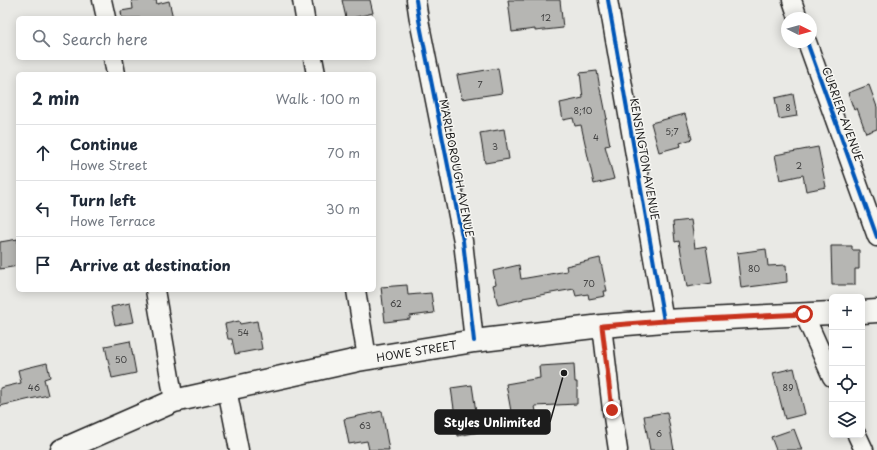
<!DOCTYPE html>
<html lang="en">
<head>
<meta charset="utf-8">
<style>
	body { margin:0; font-family:"Playpen Sans",sans-serif; background:#f2f2f3; color:#1f2937 }
	.controls { position:absolute; right:12px; bottom:12px; display:grid; overflow:hidden; border-radius:6px; box-shadow:0 2px 10px #0003 }
	.controls button { width:36px; height:36px; display:grid; place-items:center; padding:0; border:0; border-bottom:1px solid #e0e1e3; background:#fff; color:#1f2937; font:20px sans-serif }
	.compass { position:absolute; left:781px; top:12px; width:36px; height:36px; border-radius:50%; background:#fff; box-shadow:0 2px 10px #0003; rotate:95deg }
	.stop { position:absolute; width:12px; height:12px; margin:-9px; border:3px solid #c8321e; border-radius:50%; background:#fff }
	.stop.end { background:#c8321e; border-color:#fff; box-shadow:0 1px 4px #0008 }
	.list { margin:0; padding:0; list-style:none }
	h2 { display:flex; justify-content:space-between; align-items:center; height:52px; margin:0; padding:0 16px; font-size:17px }
	h2 small { font-size:13px; font-weight:400; color:#747a83 }
	.list li { display:grid; grid-template-columns:26px 1fr auto; gap:12px; align-items:center; box-sizing:border-box; height:56px; padding:0 16px; border-top:1px solid #e0e1e3 }
	.list b { display:block; font-size:15px; white-space:nowrap }
	.list p { margin:0; font-size:13px; white-space:nowrap; color:#747a83 }
	.list em { font-size:13px; font-style:normal; color:#747a83 }
	.icon { flex:none; width:22px; height:22px; fill:none; stroke:currentColor; stroke-width:2; stroke-linecap:round; stroke-linejoin:round }
	.map { position:relative; flex:none; width:877px; height:450px; overflow:hidden }
	.search { position:absolute; background:#fff; box-shadow:0 2px 10px #0003; left:16px; top:16px; width:360px; height:44px; display:flex; align-items:center; gap:10px; box-sizing:border-box; padding:0 14px; border-radius:6px; color:#747a83; font-size:15px }
	.panel { position:absolute; background:#fff; box-shadow:0 2px 10px #0003; left:16px; top:72px; width:360px; height:220px; border-radius:6px }
	.map>svg:first-child { display:block }
	.building { fill:#b6b6b3; stroke:#1c1c1c }
	.lines { fill:none; stroke-linecap:round; stroke-linejoin:round }
	.minor-casing { stroke:#1c1c1c; stroke-width:21 }
	.major-casing { stroke:#1c1c1c; stroke-width:25 }
	.minor { stroke:#f6f6f2; stroke-width:18 }
	.major { stroke:#f6f6f2; stroke-width:22 }
	.cycleway-casing { stroke:#f6f6f2; stroke-width:6 }
	.cycleway { stroke:#0057b8; stroke-width:4 }
	.route { stroke:#c8321e; stroke-width:5 }
	.labels { text-anchor:middle; dominant-baseline:central; stroke-width:3; stroke-linejoin:round; paint-order:stroke }
	.number-label { font-size:9px; fill:#424242 }
	.street-label { font-size:11px; fill:#1c1c1c; stroke:#f6f6f2 }
	.leader { fill:none; stroke:#1c1c1c; stroke-width:1.5 }
	.callout-dot { fill:#1c1c1c; stroke:#f6f6f2; stroke-width:1.5 }
	.callout { fill:#1c1c1c; stroke:#1c1c1c; stroke-width:1.5 }
	.callout-label { font-size:12px; text-anchor:middle; font-weight:bold; fill:#fff }
</style>
</head>
<body>
<div class="map">
<svg width="877" height="450" viewBox="0 0 877 450">
	<rect width="100%" height="100%" fill="#e9e9e5"/>
	<filter id="ink" filterUnits="userSpaceOnUse"><feTurbulence type="fractalNoise" baseFrequency=".025" numOctaves="2"/><feDisplacementMap in="SourceGraphic" scale="8" xChannelSelector="R" yChannelSelector="G"/><feConvolveMatrix kernelMatrix="1 2 1 2 8 2 1 2 1" color-interpolation-filters="sRGB"/></filter>
	<g filter="url(#ink)">
		<!-- building -->
		<path class="building" d="M 132,0 L 156,0 L 157,4 L 169,1 L 173,18 L 122,18 L 121,11 L 133,9 Z
			M 342,0 L 370,0 L 373,13 L 352,18 L 346,18 Z
			M 508,0 L 560,0 L 563,28 L 535,31 L 535,29 L 512,32 Z
			M 498,68 L 502,93 L 462,99 L 457,75 Z
			M 597,71 L 601,94 L 602,94 L 607,119 L 605,119 L 610,145 L 605,146 L 614,179 L 594,184 L 581,125 L 575,126 L 573,118 L 563,120 L 560,103 L 583,98 L 580,73 Z
			M 869,85 L 877,107 L 877,129 L 866,133 L 857,108 L 854,110 L 848,93 Z
			M 793,94 L 797,116 L 779,119 L 775,98 Z
			M 685,114 L 692,139 L 680,143 L 681,146 L 659,152 L 651,123 Z
			M 504,129 L 509,159 L 485,163 L 480,133 Z
			M 818,147 L 826,187 L 806,191 L 803,175 L 780,180 L 775,155 Z
			M 691,220 L 695,248 L 706,246 L 712,283 L 687,287 L 679,241 L 675,242 L 673,222 Z
			M 18,239 L 18,266 L 0,269 L 0,242 Z
			M 831,246 L 852,246 L 852,250 L 859,250 L 859,269 L 855,269 L 855,285 L 832,285 Z
			M 766,249 L 768,266 L 786,265 L 787,282 L 741,288 L 737,253 Z
			M 600,258 L 607,291 L 604,291 L 605,296 L 589,299 L 588,294 L 576,296 L 574,289 L 523,298 L 523,299 L 498,305 L 493,285 L 496,284 L 493,271 L 519,265 L 521,279 L 567,271 L 566,266 Z
			M 407,285 L 408,295 L 431,293 L 434,313 L 410,316 L 410,319 L 385,322 L 381,287 Z
			M 130,303 L 134,322 L 115,325 L 111,307 Z
			M 239,321 L 240,324 L 257,321 L 262,349 L 235,354 L 232,339 L 228,339 L 225,324 Z
			M 130,341 L 136,373 L 112,378 L 105,346 Z
			M 47,363 L 50,377 L 44,379 L 48,395 L 0,406 L 0,388 L 21,383 L 18,370 Z
			M 574,364 L 575,382 L 577,382 L 577,404 L 535,406 L 537,418 L 513,422 L 506,384 L 540,378 L 539,366 Z
			M 794,368 L 805,414 L 785,419 L 773,373 Z
			M 472,385 L 479,432 L 458,436 L 451,388 Z
			M 382,411 L 389,450 L 369,450 L 367,441 L 349,444 L 344,419 Z
			M 667,412 L 674,450 L 650,450 L 644,416 Z
			M 794,429 L 802,450 L 776,450 L 771,437 Z"/>
		<g class="lines">
			<!-- minor casing -->
			<g class="minor-casing">
				<path id="minor" d="M 102,0 L 106,18
					M 302,0 L 305,18
					M 416,0 L 419,20 L 463,241 L 474,341
					M 608,0 L 664,321
					M 792,0 L 798,18
					M 807,42 L 877,237
					M 113,58 L 116,74
					M 313,58 L 316,74
					M 155,290 L 174,401
					M 356,290 L 367,358
					M 804,314 L 832,377
					M 602,326 L 612,410 L 618,450
					M 227,389 L 239,450
					M 857,435 L 864,450"/>
			</g>
			<!-- major casing -->
			<g class="major-casing">
				<g id="major">
					<path d="M 862,312 L 877,311"/>
					<path id="s1" d="M 62,450 L 174,401 L 358,360 L 474,341 L 602,326 L 664,321 L 832,313"/>
				</g>
			</g>
			<!-- minor -->
			<use href="#minor" class="minor"/>
			<!-- major -->
			<use href="#major" class="major"/>
			<!-- cycleway casing -->
			<g class="cycleway-casing">
				<path id="cycleway" d="M 416,0 L 419,20 L 463,241 L 474,341
					M 608,0 L 664,321
					M 807,42 L 877,237"/>
			</g>
			<!-- cycleway -->
			<use href="#cycleway" class="cycleway"/>
		</g>
	</g>
	<g class="lines" filter="url(#ink)">
		<!-- route -->
		<path class="route" d="M 612,410 L 602,326 L 664,321 L 804,314"/>
	</g>
	<g class="labels">
		<!-- number labels -->
		<g class="number-label">
			<text x="546" y="17">12</text>
			<text x="480" y="84">7</text>
			<text x="788" y="107">8</text>
			<text x="583" y="110">8;10</text>
			<text x="672" y="131">5;7</text>
			<text x="596" y="137">4</text>
			<text x="495" y="146">3</text>
			<text x="799" y="165">2</text>
			<text x="754" y="268">80</text>
			<text x="589" y="283">70</text>
			<text x="396" y="303">62</text>
			<text x="243" y="332">54</text>
			<text x="121" y="359">50</text>
			<text x="34" y="387">46</text>
			<text x="788" y="387">89</text>
			<text x="365" y="425">63</text>
			<text x="659" y="433">6</text>
		</g>
		<!-- street labels -->
		<g class="street-label">
			<text transform="translate(843 114) rotate(70)">CURRIER AVENUE</text>
			<text transform="translate(645 159) rotate(80)">KENSINGTON AVENUE</text>
			<text transform="translate(457 168) rotate(79)">MARLBOROUGH AVENUE</text>
			<text stroke="none"><textPath href="#s1" startOffset="370">HOWE STREET</textPath></text>
		</g>
	</g>
	<!-- callouts -->
	<path class="leader" d="M564 373L550 422"/>
	<circle class="callout-dot" cx="564" cy="373" r="4"/>
	<rect class="callout" x="435" y="410" width="115" height="24" rx="4"/>
	<g class="callout-label">
		<text x="492" y="427">Styles Unlimited</text>
	</g>
</svg>
<div class="controls">
<button>+</button>
<button>−</button>
<button><svg class="icon" aria-label="locate" viewBox="0 0 24 24"><circle cx="12" cy="12" r="6"/><path d="M12 2v4M12 18v4M2 12h4M18 12h4"/></svg></button>
<button><svg class="icon" aria-label="layers" viewBox="0 0 24 24"><path d="M12 4l9 5-9 5-9-5zM3 14l9 5 9-5"/></svg></button>
</div>
<svg class="compass" viewBox="-18 -18 36 36"><path d="M0-13l5 13h-10z" fill="#e53935"/><path d="M0 13l5-13h-10z" fill="#747a83"/></svg>
<div class="stop" style="left:804px;top:314px"></div>
<div class="stop end" style="left:612px;top:410px"></div>
<div class="search"><svg class="icon" aria-label="search" viewBox="0 0 24 24"><circle cx="10" cy="10" r="6"/><path d="M15 15l6 6"/></svg>Search here</div>
<section class="panel">
<h2>2 min<small>Walk · 100 m</small></h2>
<ul class="list">
<li><svg class="icon" aria-label="ahead" viewBox="0 0 24 24"><path d="M12 20V5M6 11l6-6 6 6"/></svg><div><b>Continue</b><p>Howe Street</p></div><em>70 m</em></li>
<li><svg class="icon" aria-label="left" viewBox="0 0 24 24"><path d="M17 20v-9H6M10 6l-5 5 5 5"/></svg><div><b>Turn left</b><p>Howe Terrace</p></div><em>30 m</em></li>
<li><svg class="icon" aria-label="arrive" viewBox="0 0 24 24"><path d="M6 21V4h12l-3 4 3 4H6"/></svg><div><b>Arrive at destination</b></div></li>
</ul>
</section>
</div>
</body>
</html>
